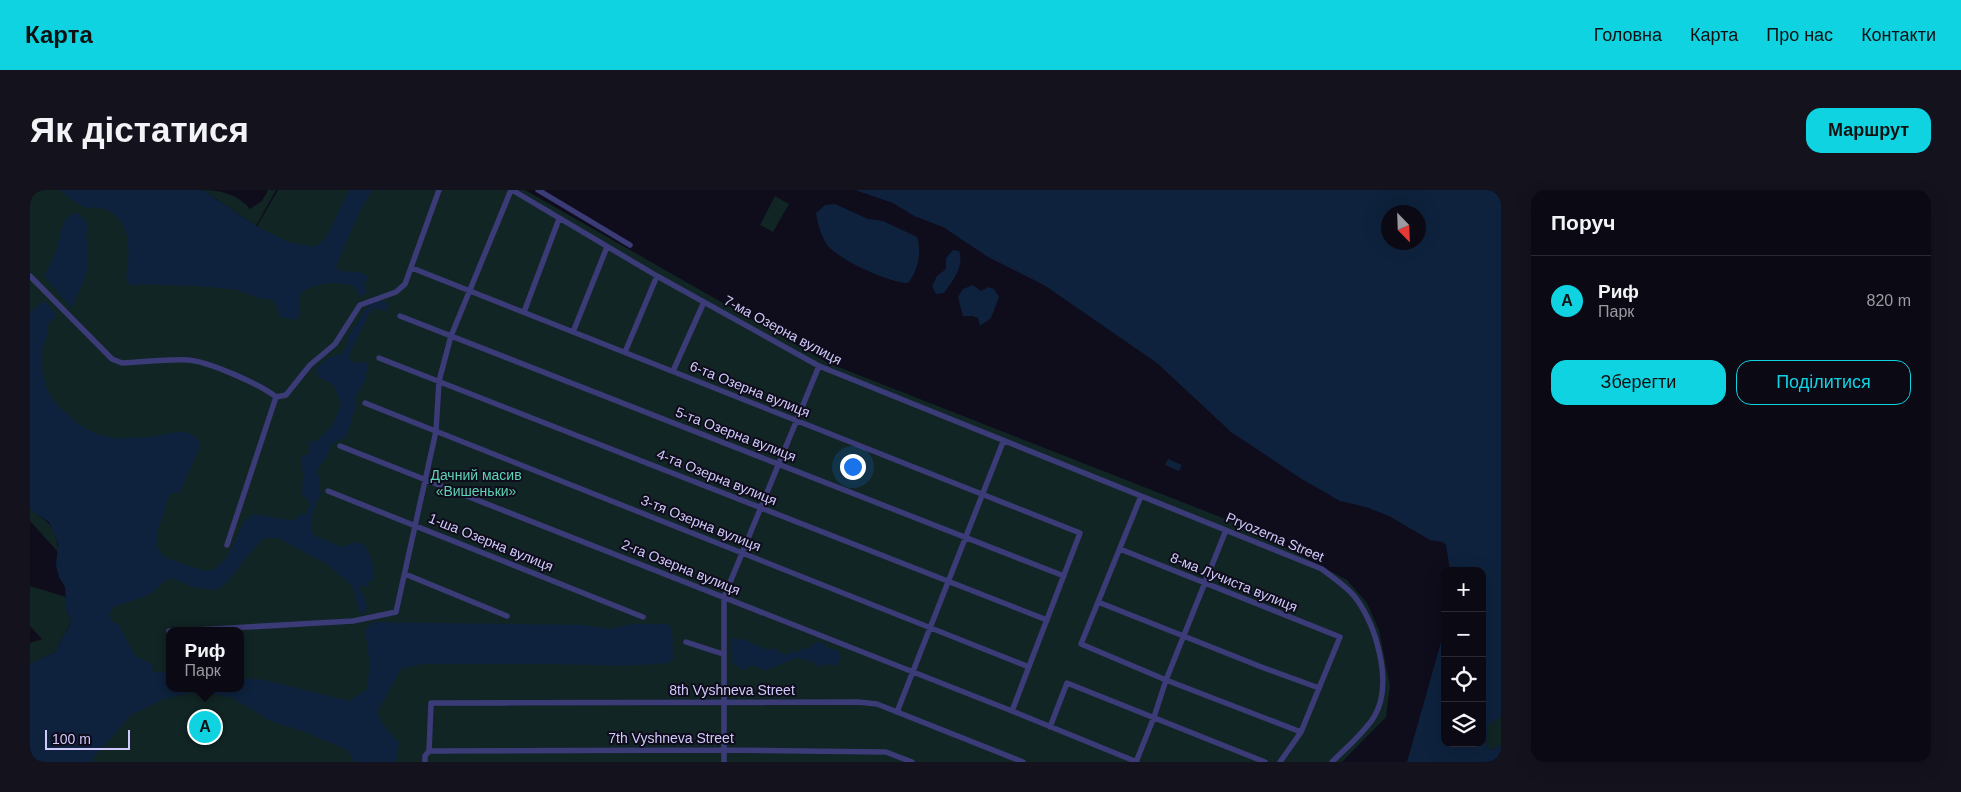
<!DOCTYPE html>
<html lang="uk">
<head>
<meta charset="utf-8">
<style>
	body { margin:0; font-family:Helvetica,sans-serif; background:#14121d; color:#f1f3f6 }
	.controls { position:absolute; right:15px; bottom:15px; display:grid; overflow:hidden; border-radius:10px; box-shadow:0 5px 20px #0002 }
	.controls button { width:45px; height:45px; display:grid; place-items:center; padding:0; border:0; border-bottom:1px solid #2b2a34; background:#0b0914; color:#f1f3f6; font:25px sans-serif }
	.compass { position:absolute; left:1351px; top:15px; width:45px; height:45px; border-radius:50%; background:#0b0914; box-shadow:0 5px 20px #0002; rotate:157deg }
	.scale { position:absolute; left:15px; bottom:12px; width:85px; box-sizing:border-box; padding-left:5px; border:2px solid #cfcafb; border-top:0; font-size:14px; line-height:18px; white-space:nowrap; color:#cfcafb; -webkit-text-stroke:4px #0f0c1b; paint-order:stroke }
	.you { position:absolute; left:822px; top:276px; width:18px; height:18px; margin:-12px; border:4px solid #fff; border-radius:50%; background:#1a73e8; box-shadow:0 0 0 8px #1a73e833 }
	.badge { display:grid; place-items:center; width:32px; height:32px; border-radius:50%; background:#10d3e2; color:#111; font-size:16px; font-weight:700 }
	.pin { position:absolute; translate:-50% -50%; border:2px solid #fff; box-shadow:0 1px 5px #0006 }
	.popup { position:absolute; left:136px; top:437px; width:78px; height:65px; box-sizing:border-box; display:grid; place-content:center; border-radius:10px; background:#0b0914; filter:drop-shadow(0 1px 4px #0005); font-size:16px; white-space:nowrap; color:#9a9aa0 }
	.popup b { font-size:19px; color:#f1f3f6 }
	.popup::after { content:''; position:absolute; left:50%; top:100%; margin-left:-10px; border:10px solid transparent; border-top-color:#0b0914 }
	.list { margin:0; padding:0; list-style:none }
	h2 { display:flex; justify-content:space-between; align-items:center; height:65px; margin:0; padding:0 20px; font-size:21px }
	h2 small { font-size:16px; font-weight:400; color:#9a9aa0 }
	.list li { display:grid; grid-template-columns:32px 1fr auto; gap:15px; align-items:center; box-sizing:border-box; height:90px; padding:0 20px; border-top:1px solid #2b2a34 }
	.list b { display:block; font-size:19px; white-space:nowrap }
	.list p { margin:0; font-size:16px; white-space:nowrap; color:#9a9aa0 }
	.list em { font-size:16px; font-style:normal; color:#9a9aa0 }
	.actions { display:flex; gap:10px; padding:15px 20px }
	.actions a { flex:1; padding:11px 0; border:1px solid #10d3e2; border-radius:15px; text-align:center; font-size:18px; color:#10d3e2 }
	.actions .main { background:#10d3e2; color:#111 }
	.icon { flex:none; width:28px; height:28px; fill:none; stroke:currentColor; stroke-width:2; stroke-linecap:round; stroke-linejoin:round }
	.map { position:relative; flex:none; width:1471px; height:572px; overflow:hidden; border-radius:15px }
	header { display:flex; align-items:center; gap:30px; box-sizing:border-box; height:70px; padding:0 25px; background:#10d3e2; color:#111 }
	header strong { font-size:24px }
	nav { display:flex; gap:28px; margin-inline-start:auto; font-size:18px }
	.intro { display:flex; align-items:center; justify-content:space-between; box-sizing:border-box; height:120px; padding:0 30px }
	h1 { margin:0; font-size:35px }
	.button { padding:12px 22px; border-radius:15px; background:#10d3e2; color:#111; font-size:18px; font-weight:700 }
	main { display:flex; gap:30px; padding:0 30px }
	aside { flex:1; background:#0b0914; border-radius:15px; box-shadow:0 5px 20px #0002 }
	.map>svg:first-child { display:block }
	.green { fill:#102524; fill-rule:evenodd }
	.water { fill:#0e223d; fill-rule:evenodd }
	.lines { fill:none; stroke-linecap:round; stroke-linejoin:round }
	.street { stroke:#3b3b77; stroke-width:5.5 }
	.labels { text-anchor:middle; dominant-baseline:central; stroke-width:4; stroke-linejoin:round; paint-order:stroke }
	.street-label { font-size:14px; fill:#cfcafb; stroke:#0f0c1b }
	.park-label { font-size:14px; fill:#5dd5b4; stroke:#0f0c1b }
</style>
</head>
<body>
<header>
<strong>Карта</strong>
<nav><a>Головна</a><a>Карта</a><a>Про нас</a><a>Контакти</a></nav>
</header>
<div class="intro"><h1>Як дістатися</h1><a class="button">Маршрут</a></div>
<main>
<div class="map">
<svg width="1471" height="572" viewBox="0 0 1471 572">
	<rect width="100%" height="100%" fill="#0f0c1b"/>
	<!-- green -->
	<path class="green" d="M 0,0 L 140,0 L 222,45 L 248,0 L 495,0 L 798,173 L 1221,339 L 1317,390 L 1337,413 L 1349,440 L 1360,496 L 1356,527 L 1312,572 L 0,572 L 46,459 L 55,394 L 0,219 ZM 140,441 L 210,441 L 210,498 L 140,498 Z
		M 173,0 C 191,0 209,5 220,19 L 232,11 L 238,0 L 246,0 L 226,36 Z
		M 745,6 L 759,14 L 743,42 L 730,35 Z
		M 0,317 C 4,324 10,326 16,331 C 24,337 28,352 28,362 L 0,331 Z
		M 0,396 L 36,407 L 36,419 L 41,432 L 25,462 L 0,474 L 0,453 L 12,449 L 0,436 Z
		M 1471,527 L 1471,555 L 1462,560 L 1456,556 L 1458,534 Z"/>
	<!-- water -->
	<path class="water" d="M 30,0 L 173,0 L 226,36 L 258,52 L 284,57 L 296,48 L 319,0 L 343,0 L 330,20 L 306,76 L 309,81 L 329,82 L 338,86 L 338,90 L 333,93 L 337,102 L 330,107 L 324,96 C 305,91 285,91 269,105 L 269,126 L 266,130 L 250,127 L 244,110 L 228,108 L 208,100 L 169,96 L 110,94 L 102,96 L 96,89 C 100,63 104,28 71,18 C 67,17 63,18 59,18 C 48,16 38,7 30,0 Z
		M 825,0 L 1471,0 L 1471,527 L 1458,535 L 1456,556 L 1462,560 L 1471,555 L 1471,572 L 1377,572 L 1415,438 L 1415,553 L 1452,553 L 1452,381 L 1420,381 L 1416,355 L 1413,352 L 1400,350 L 1359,326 L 1336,317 L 1310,311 L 1270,288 L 1201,242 L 1127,173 L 1014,95 L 958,67 L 913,37 L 884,26 L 863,13 ZM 1358,22 L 1388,22 L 1388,52 L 1358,52 Z
		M 805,14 L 838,29 L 853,31 L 887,47 C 892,62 888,81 878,93 C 859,93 810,70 798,56 C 792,49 787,32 786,23 L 795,15 Z
		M 47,22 L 59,35 C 53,51 58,51 58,65 C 59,84 49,102 41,118 L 14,86 C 18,77 24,67 27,58 C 31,43 31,28 47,22 Z
		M 923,60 L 929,61 C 935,76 922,92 914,103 L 906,104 L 902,96 L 907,86 L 916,79 L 916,68 Z
		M 943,95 L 951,101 L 959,97 L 964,99 L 969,107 L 961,128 L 950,136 L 948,128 L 942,126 L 933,126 L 928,107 L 933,99 Z
		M 351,111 L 359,114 L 357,121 L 345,118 L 339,123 L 319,166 L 321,172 L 335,172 L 338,175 L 334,193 L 325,208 L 326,216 L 316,247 L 300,255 L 297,267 L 287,279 L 290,292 L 289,300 L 292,303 C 284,316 277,330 283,345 L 311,357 L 323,353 L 332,353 C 342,365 344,374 343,390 L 338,392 L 339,397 L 332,396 L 329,399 C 335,407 339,415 335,423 L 330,424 L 322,395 L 295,373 L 248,348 L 235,348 C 216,363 207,386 187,400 L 165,398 L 142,388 C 132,391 128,399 120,404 C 108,410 94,412 82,418 L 80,425 L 81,431 L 88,434 L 106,467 L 122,474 L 123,482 L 137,482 L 140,480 L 140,498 L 210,498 L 210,488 L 235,490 L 319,511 L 337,499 L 340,475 L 335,440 L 342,432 L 555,435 L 580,439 L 602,434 L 637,434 L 642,439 L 643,469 L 637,473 L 592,476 L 527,474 L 391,474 L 371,479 L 347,522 L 356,539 L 369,553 L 366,572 L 324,572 L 319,561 L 275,542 L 241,531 L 203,508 L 168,501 L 134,509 L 101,525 L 63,568 L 64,572 L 0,572 L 0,474 L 25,462 L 41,432 L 36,419 L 35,397 L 29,387 L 26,376 L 28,355 L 26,348 L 19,332 L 3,322 L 0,317 L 0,123 L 12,112 L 16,112 L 27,125 L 18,134 C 19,146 12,156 11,168 C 11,176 14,190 17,198 C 20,208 30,218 38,225 C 62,249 86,250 119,247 C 139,246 152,234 169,250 L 169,259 L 149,303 L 140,303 L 128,340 L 126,356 L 132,365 L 139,369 L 175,381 L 185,379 L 197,367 L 215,330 L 224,324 L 264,331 L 268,326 L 277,323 L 280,313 L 272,304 L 273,286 L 271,267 L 280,263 L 280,257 L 277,252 L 287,251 L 304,233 L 311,213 L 304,195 L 288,187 L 286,178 L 298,168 L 312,164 L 318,153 L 318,146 L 341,112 Z
		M 1138,269 L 1152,275 L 1149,281 L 1135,275 Z
		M 701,447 L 709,450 L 712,449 L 738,460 L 744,457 L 746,460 L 755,465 L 763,461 L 768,463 L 772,458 L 778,459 L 787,452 L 794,453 L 796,458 L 810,461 L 810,470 L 805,476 L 798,474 L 788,477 L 784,472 L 767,468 L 736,480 L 721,475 L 714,480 L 703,474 Z"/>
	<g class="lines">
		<!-- street -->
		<path class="street" d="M 482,0 L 627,86 L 789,176 L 1292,379 C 1303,388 1316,396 1325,407 C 1346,435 1364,494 1344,527 C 1333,544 1316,558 1302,572
			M 508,0 L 600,55
			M 382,78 L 1050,343 L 982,521
			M 0,86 L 82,169 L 92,173 C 114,172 136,169 158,170 C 177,171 232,195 246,207
			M 494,122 L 529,29
			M 370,126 L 1034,386
			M 543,142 L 577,57
			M 595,162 L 627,86
			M 349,168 L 1017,430
			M 643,181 L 674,112
			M 246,207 L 256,205 L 280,175 L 305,154 L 330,115 L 366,102 L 375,94 L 409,0
			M 335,213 L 999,477
			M 310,256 L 982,521 L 1107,572
			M 298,301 L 613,427
			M 1111,306 L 1051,454 L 1136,490 L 1271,542
			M 197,355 L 246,207
			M 1090,359 L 1310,447 L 1271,542 L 1250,572
			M 375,384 L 477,426
			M 1068,412 L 1234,478 L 1289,498
			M 139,441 L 140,441
			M 147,441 L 323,431 L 366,422 L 406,241 L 409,191 L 421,146 L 481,0
			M 656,452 L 693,464
			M 867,522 L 973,252
			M 1020,537 L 1037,493 L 1235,572
			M 399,561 L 694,560 L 856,562 L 882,572
			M 395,572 L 395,566 L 399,561 L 401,513 L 828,512 L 847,514 L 993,572
			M 694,572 L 694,407 L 789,176
			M 1106,572 L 1124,527 L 1136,490 L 1196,340"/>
	</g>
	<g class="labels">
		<!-- street labels -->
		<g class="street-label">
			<text transform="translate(753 140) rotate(28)">7-ма Озерна вулиця</text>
			<text transform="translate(720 199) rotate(22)">6-та Озерна вулиця</text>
			<text transform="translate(706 244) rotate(21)">5-та Озерна вулиця</text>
			<text transform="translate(687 287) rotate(22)">4-та Озерна вулиця</text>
			<text transform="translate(671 333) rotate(22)">3-тя Озерна вулиця</text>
			<text transform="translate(1245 347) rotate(23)">Pryozerna Street</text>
			<text transform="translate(461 352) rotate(22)">1-ша Озерна вулиця</text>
			<text transform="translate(651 377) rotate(22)">2-га Озерна вулиця</text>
			<text transform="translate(1204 392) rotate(22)">8-ма Лучиста вулиця</text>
			<text x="702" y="500">8th Vyshneva Street</text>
			<text x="641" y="548">7th Vyshneva Street</text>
		</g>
		<!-- park labels -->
		<g class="park-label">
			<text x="446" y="285">Дачний масив<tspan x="446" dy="16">«Вишеньки»</tspan></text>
		</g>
	</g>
</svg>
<div class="controls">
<button>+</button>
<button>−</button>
<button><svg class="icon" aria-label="locate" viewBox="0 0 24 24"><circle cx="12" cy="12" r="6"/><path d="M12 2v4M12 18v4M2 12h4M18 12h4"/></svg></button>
<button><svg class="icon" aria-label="layers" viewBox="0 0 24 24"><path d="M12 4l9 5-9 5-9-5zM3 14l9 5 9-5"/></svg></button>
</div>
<svg class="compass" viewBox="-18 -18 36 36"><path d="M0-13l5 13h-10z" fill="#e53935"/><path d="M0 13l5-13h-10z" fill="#9a9aa0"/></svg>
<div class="scale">100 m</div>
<div class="you"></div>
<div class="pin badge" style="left:175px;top:537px">A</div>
<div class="popup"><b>Риф</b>Парк</div>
</div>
<aside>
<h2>Поруч<small></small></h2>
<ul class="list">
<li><span class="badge">A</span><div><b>Риф</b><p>Парк</p></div><em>820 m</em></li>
</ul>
<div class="actions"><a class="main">Зберегти</a><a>Поділитися</a></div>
</aside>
</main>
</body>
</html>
